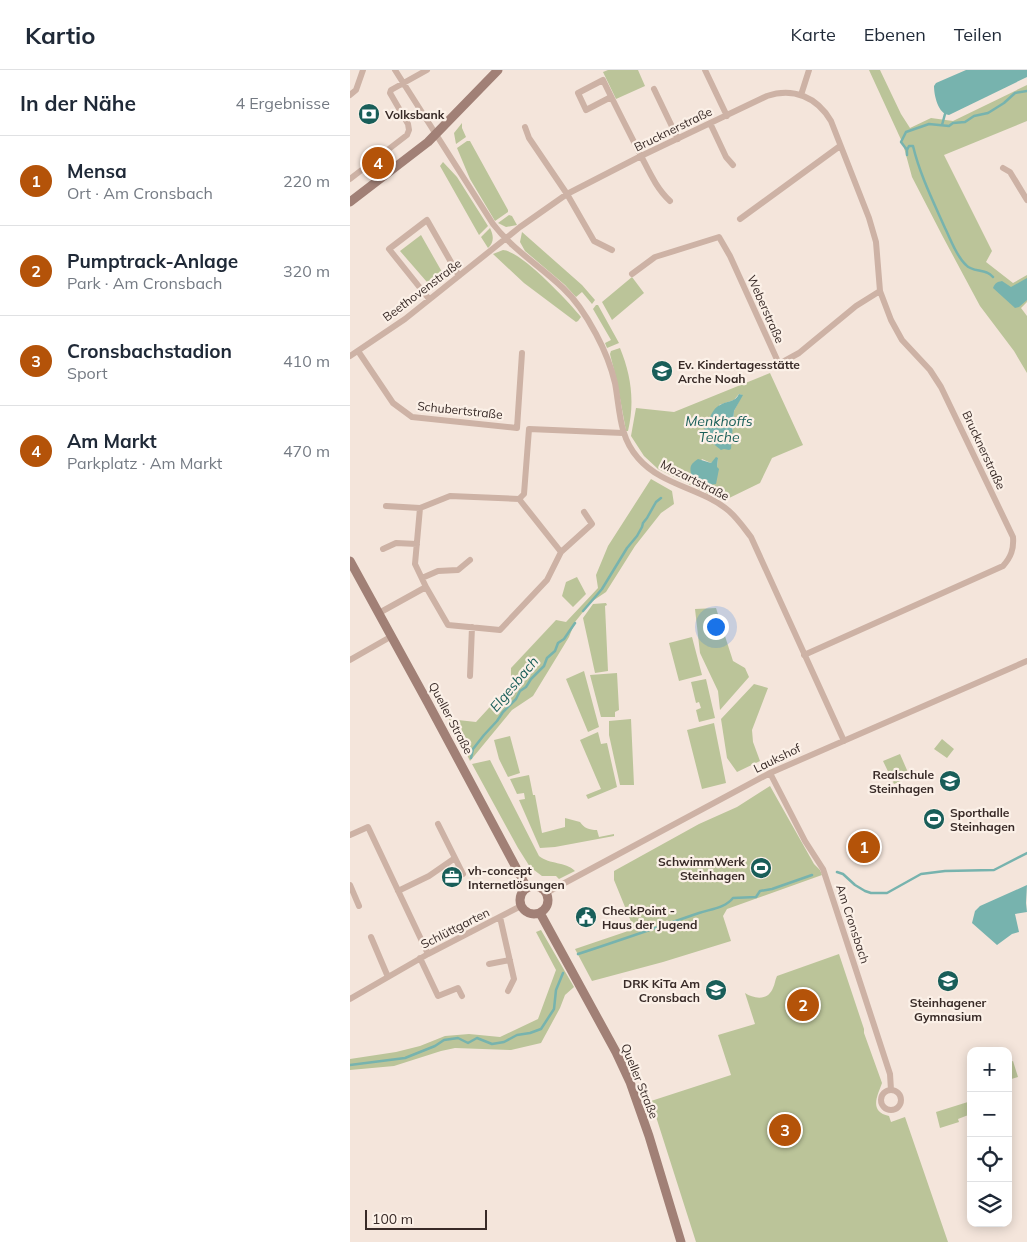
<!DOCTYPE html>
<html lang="de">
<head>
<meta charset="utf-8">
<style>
	body { margin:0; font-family:Mulish,sans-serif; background:#f2f2f3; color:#1f2937 }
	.controls { position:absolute; right:15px; bottom:15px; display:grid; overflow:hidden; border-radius:10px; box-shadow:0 2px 12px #0003 }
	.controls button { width:45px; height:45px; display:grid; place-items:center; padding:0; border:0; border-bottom:1px solid #e0e1e3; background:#fff; color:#1f2937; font:25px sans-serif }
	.scale { position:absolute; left:15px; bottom:12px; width:122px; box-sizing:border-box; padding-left:5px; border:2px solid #382a27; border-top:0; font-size:14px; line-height:18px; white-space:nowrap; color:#382a27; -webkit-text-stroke:4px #fbf0e7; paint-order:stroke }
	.you { position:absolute; left:365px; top:556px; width:18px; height:18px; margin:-12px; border:4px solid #fff; border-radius:50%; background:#1a73e8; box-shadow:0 0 0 8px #1a73e833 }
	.badge { display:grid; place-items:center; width:32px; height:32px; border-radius:50%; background:#b45309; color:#fff; font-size:16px; font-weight:700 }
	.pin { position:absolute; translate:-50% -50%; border:2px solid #fff; box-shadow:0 1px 5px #0006 }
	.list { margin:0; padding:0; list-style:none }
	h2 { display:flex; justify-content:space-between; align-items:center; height:65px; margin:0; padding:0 20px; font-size:21px }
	h2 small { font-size:16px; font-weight:400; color:#747a83 }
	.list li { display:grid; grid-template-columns:32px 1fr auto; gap:15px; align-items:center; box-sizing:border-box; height:90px; padding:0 20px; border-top:1px solid #e0e1e3 }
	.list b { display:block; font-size:19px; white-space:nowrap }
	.list p { margin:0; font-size:16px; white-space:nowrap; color:#747a83 }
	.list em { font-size:16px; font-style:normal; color:#747a83 }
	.icon { flex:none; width:28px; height:28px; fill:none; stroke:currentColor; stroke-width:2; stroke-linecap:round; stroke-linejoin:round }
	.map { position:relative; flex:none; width:677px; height:1172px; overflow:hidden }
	header { display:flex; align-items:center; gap:30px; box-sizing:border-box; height:70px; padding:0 25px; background:#fff; border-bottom:1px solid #e0e1e3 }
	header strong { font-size:24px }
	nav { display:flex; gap:28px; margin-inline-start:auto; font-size:18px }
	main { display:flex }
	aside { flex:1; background:#fff }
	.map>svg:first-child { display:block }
	.green { fill:#bbc499; fill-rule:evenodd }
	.water { fill:#77b3ae }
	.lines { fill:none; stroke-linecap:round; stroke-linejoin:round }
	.stream { stroke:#77b3ae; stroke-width:2.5 }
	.street { stroke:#cdb2a5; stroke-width:6 }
	.secondary { stroke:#a18076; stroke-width:9 }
	.labels { text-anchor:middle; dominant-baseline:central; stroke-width:4.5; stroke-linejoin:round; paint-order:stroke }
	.poi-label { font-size:12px; font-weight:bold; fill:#382a27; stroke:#fbf0e7; text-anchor:start }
	.street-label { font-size:12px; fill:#382a27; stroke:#fbf0e7 }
	.water-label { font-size:14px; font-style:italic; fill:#195e59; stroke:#fbf0e7 }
</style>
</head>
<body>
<header>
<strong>Kartio</strong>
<nav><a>Karte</a><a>Ebenen</a><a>Teilen</a></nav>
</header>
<main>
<aside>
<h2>In der Nähe<small>4 Ergebnisse</small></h2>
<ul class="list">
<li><span class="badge">1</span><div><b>Mensa</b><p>Ort · Am Cronsbach</p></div><em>220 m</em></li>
<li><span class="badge">2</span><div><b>Pumptrack-Anlage</b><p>Park · Am Cronsbach</p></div><em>320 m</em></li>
<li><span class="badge">3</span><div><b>Cronsbachstadion</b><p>Sport</p></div><em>410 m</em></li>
<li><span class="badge">4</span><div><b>Am Markt</b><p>Parkplatz · Am Markt</p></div><em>470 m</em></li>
</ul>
</aside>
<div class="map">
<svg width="677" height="1172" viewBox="0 0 677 1172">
	<rect width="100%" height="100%" fill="#f4e5db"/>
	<!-- green -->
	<path class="green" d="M 258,0 L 288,0 L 295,16 L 266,29 L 253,2 Z
		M 519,0 L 530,0 L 551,44 L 560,58 L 581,48 L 603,51 L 677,15 L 677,51 L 594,85 L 642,181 L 636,192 L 663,213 L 677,205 L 677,232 L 671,238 L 677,246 L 677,303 L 664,281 L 630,236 L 593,167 L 562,107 L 553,74 Z
		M 112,53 L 112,58 L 116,67 L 106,74 L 104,63 Z
		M 117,71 L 120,71 L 158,140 L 158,142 L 145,151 L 120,109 L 107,78 Z
		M 93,92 L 107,107 L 138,156 L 129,165 L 90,96 Z
		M 159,145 L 162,146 L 167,155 L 156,157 L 148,153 Z
		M 140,158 C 144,166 144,173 138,178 L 131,167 Z
		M 172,162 L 232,215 L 245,230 L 242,234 L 232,222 L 226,227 L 215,215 L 175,181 L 170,172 Z
		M 71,165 L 96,209 L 83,219 L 50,181 Z
		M 153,180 C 171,181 219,232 231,247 L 228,251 L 226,252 L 174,213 L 143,184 Z
		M 282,207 L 294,223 L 262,250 L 252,232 Z
		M 246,235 L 248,235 L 269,273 L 257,278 L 255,273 L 261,270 L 243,239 Z
		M 270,278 C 281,305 285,331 278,361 L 276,361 L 267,312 L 260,284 L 261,281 Z
		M 420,303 L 453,375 L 422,388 L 410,413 L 373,431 L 308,399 L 294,386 L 281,366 L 286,338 L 324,342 ZM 389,324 L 392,325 L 384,341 L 383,359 L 369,379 L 369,335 L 384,330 ZM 368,388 L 367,397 L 358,415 L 342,406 L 352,389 L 361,393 Z
		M 301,409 L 322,421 L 324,434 L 311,443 L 285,476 L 256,522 L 241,532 L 225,552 L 219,567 L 183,626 L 162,640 L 120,691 L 99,649 L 126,652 L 161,614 L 161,598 L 206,550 L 216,552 L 248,518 L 246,505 L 258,476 Z
		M 227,507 L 236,524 L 223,537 L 212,526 L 216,512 Z
		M 256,533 L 257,535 L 255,536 L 258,601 L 245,603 L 233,548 L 243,534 Z
		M 366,538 L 383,591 L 395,598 L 399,607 L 370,640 L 368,621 L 350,583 L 345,539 Z
		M 342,567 L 352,605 L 329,611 L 319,573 Z
		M 234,601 L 249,657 L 238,662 L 216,609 Z
		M 267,603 L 269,640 L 265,642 L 265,647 L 251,647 L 240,605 Z
		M 356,609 L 365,648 L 349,652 L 346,640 L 351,638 L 349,632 L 346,633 L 341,612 Z
		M 404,614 L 418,618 L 402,660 L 403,672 L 410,691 L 387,702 L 377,688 L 371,649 Z
		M 281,649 L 284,715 L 270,715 L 259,665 L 259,651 Z
		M 364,653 L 376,713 L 352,719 L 337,660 Z
		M 248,662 L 251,674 L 257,673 L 267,717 L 238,729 L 236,725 L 251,719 L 230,670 Z
		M 160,666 L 170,703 L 158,707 L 149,689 L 144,670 Z
		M 592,669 L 604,679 L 597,688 L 584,679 Z
		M 550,684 L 560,707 L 544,714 L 533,691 Z
		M 140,690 L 189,786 C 200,795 215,791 225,801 L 209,809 L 206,806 L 192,806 L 180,797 L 168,778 L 122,694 Z
		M 179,705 L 183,725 L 185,725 L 192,763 L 215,757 L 215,748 L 230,752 C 234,758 239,760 247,760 L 249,767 L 264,764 L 264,766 L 205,777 L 190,778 L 169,730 L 175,729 L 174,723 L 167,724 L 160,709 Z
		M 420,716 L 464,794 L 470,800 L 472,805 L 377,839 L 373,846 L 381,871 L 313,892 L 242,911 L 225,879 L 284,859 L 264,810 L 264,801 L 349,754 L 387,737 Z
		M 191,860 L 224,917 L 215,925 L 210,938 L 191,973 L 161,980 L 105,978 L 91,981 L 44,996 L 0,1000 L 0,989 L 46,982 L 70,976 L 95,966 L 119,964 L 150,967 L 188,949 L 206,900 L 186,862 Z
		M 489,884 L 514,959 L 514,963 L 532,1013 C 528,1025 518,1041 539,1046 L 541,1052 L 555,1047 L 598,1172 L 346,1172 L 301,1031 L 381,1005 L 368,965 L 405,954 L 395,923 C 404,929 418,931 423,918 C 425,914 425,910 427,906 Z
		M 663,991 L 668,1007 L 658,1010 L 658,993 Z
		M 621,1031 L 621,1044 L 608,1049 L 609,1052 L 590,1058 L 586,1042 Z"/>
	<!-- water -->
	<path class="water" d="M 616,0 L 677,0 L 677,7 L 599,45 C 588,44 584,25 584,16 L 586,13 Z
		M 677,208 L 677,230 L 669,237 L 665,238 L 643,218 C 645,213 647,212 652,211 L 661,217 Z
		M 389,324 L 393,325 L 384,341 L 381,379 L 379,380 L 374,379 L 371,380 C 359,369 347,366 360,347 C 362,343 365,337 370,335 C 378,330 385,333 389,324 Z
		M 366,387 L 368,388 L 367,397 L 369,399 L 366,414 L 358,415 L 342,406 C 339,398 340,394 348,389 L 361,393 Z
		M 677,815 L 676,833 L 677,842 L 665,844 L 669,862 L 662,864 L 647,875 L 622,853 L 625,841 L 630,836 Z"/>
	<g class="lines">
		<!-- stream -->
		<path class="stream" d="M 592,55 L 595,44
			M 557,80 L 559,76 L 563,76 C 570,105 583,131 595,158 C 601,170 606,186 616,195 C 623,203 636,198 643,207
			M 557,85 L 557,80 L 551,72 L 556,62 L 579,54 L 599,56 L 603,53 L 615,52 L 624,46 L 638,43 L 654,33 L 665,23 L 677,21
			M 233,541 L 252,519 L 277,478 L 287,466 L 292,457 L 293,453 L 297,448 L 306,432 L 311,428
			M 121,688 L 123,679 L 134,665 L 147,651 L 153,642 L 166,629 L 170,621 L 176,617 L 181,609 L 194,596 L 197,588 L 205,581 L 208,573 L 214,569 L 225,553
			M 487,802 L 493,804 L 505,815 L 515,821 L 521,823 L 537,823 L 571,804 L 595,801 L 644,800 L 677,783
			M 228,884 C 268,871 308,857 349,843 C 361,839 375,838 383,828 L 406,827 L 410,821 L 422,819 L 462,805
			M 0,995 L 55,988 L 85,976 L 94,970 L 108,968 L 118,973 L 127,968 L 142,974 L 154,972 L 167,965 L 180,963 L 191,959 L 204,939 L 206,920 L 213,903"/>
		<!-- street -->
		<path class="street" d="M 45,0 L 143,154 C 163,180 189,195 213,218 C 226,230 237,247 246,264 C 254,279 261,296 265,313 C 270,340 269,367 288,388 C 312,416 352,418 379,441 C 388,449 394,458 401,467 L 494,671
			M 355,0 L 377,46
			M 304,19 L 328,69
			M 0,25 L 6,20 L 13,0
			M 451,25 L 459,0
			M 261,27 L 236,40 L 228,23 L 253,10 C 265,35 278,60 290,84 C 299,101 306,118 320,131
			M 360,53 L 376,87 L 383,95
			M 175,57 L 179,68 L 217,124 L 244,171 L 262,180
			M 653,98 L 660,102 L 677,130
			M 0,109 L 57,65 L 59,60 L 58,54 L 40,23 L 41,20 L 77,0
			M 390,149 L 490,76
			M 282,204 L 305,187 L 369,167 L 380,186 L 429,294 L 449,283 L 506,236 L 530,221
			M 79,229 L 39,179 L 77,150 L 109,206
			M 8,281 L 43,333 L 62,347 L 167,358 L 172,283
			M 0,286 L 55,249 L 170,157 L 217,124 L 291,86 L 417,26 C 443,17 467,27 481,51 L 519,148 L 526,172 L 530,221 L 541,250 L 552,270 L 580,300 L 591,317 L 663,467 C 664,479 661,487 653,496 L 454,585
			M 36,436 L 70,438 L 100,426 L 169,429
			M 70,438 L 65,494 L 76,517
			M 234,442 L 242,454 L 211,482 L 169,429 L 174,424 L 179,359 L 273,363
			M 33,479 L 46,473 L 67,474
			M 72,508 L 88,501 L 108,500 L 120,490
			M 29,543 L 76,517 L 98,555 L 150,560 L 197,510 L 211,482
			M 0,590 L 42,566
			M 120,606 L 122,557
			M 420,703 L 455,771 L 473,799 L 540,1004 L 541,1020
			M 0,765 L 18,757 L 78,884
			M 105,788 L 113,804
			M 0,815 L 9,836
			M 48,821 L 79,806 L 105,788 L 88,754
			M 196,823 L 420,703 L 677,591
			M 150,847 L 164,909 L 158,921
			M 21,867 L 38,907
			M 70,888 L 88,926 L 108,918 L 112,926
			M 139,894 L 160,890
			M 0,929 L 78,884 L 171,836
			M531 1030a10 10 0 1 1 20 0a10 10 0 1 1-20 0Z"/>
		<!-- secondary -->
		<path class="secondary" d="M 0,132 L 78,72 L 148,0
			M 0,491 L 78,633 L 177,818
			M170 830a14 14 0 1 1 28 0a14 14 0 1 1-28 0Z
			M 190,843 L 266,982 L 280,1012 L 299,1066 L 331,1172"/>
	</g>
	<!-- icons -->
	<defs>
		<g id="bank-disc" transform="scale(1.125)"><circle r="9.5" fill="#195e59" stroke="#fbf0e7"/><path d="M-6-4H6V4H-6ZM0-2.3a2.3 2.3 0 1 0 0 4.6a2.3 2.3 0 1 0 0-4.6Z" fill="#fff"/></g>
		<g id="school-disc" transform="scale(1.125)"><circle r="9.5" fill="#195e59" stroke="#fbf0e7"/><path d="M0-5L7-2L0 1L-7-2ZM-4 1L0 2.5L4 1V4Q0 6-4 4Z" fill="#fff"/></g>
		<g id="stadium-disc" transform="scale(1.125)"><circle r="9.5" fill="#195e59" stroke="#fbf0e7"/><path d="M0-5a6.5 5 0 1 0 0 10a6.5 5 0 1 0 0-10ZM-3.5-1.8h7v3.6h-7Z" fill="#fff"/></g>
		<g id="office-disc" transform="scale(1.125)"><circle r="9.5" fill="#195e59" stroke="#fbf0e7"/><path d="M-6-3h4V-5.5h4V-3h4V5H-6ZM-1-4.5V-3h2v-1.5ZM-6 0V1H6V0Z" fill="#fff"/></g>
		<g id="civic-disc" transform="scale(1.125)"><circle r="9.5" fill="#195e59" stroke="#fbf0e7"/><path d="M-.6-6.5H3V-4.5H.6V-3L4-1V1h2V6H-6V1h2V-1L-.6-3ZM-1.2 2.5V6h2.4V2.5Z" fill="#fff"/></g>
	</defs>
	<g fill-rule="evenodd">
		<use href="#bank-disc" x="19" y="44"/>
		<use href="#school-disc" x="312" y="301"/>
		<use href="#school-disc" x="600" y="711"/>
		<use href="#stadium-disc" x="584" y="749"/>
		<use href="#stadium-disc" x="411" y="798"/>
		<use href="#office-disc" x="102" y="807"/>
		<use href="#civic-disc" x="236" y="847"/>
		<use href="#school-disc" x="598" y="911"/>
		<use href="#school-disc" x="366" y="920"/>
	</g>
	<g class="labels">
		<!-- poi labels -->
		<g class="poi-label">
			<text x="35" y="44">Volksbank</text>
			<text x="328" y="294">Ev. Kindertagesstätte<tspan x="328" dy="14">Arche Noah</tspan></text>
			<text x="584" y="704" text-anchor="end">Realschule<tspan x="584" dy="14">Steinhagen</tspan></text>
			<text x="600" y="742">Sporthalle<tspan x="600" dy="14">Steinhagen</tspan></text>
			<text x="395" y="791" text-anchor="end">SchwimmWerk<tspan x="395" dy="14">Steinhagen</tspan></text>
			<text x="118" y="800">vh-concept<tspan x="118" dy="14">Internetlösungen</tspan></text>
			<text x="252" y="840">CheckPoint -<tspan x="252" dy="14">Haus der Jugend</tspan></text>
			<text x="350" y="913" text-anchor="end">DRK KiTa Am<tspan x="350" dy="14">Cronsbach</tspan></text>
			<text x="598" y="932" text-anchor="middle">Steinhagener<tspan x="598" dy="14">Gymnasium</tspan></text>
		</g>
		<!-- street labels -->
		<g class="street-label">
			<text transform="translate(323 59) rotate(-26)">Brucknerstraße</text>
			<text transform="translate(72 220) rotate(-37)">Beethovenstraße</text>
			<text transform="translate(416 239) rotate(66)">Weberstraße</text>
			<text transform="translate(110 340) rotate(6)">Schubertstraße</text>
			<text transform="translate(634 380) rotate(65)">Brucknerstraße</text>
			<text transform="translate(345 410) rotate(27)">Mozartstraße</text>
			<text transform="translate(101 648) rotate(62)">Queller Straße</text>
			<text transform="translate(427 688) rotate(-26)">Laukshof</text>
			<text transform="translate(503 854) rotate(72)">Am Cronsbach</text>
			<text transform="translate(105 858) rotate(-27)">Schlüttgarten</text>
			<text transform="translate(290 1011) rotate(68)">Queller Straße</text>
		</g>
		<!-- water labels -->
		<g class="water-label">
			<text x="369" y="351">Menkhoffs<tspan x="369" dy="16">Teiche</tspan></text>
			<text transform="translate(164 614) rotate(-50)">Elgesbach</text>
		</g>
	</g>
</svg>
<div class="controls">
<button>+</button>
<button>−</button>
<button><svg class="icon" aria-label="locate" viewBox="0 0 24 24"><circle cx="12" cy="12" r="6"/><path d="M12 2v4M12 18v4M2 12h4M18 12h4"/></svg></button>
<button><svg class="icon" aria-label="layers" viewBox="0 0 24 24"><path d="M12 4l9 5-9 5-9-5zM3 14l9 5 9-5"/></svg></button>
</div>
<div class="scale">100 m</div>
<div class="you"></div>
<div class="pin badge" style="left:514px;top:777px">1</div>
<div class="pin badge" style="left:453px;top:935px">2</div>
<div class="pin badge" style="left:435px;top:1060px">3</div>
<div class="pin badge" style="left:28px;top:93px">4</div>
</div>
</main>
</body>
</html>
